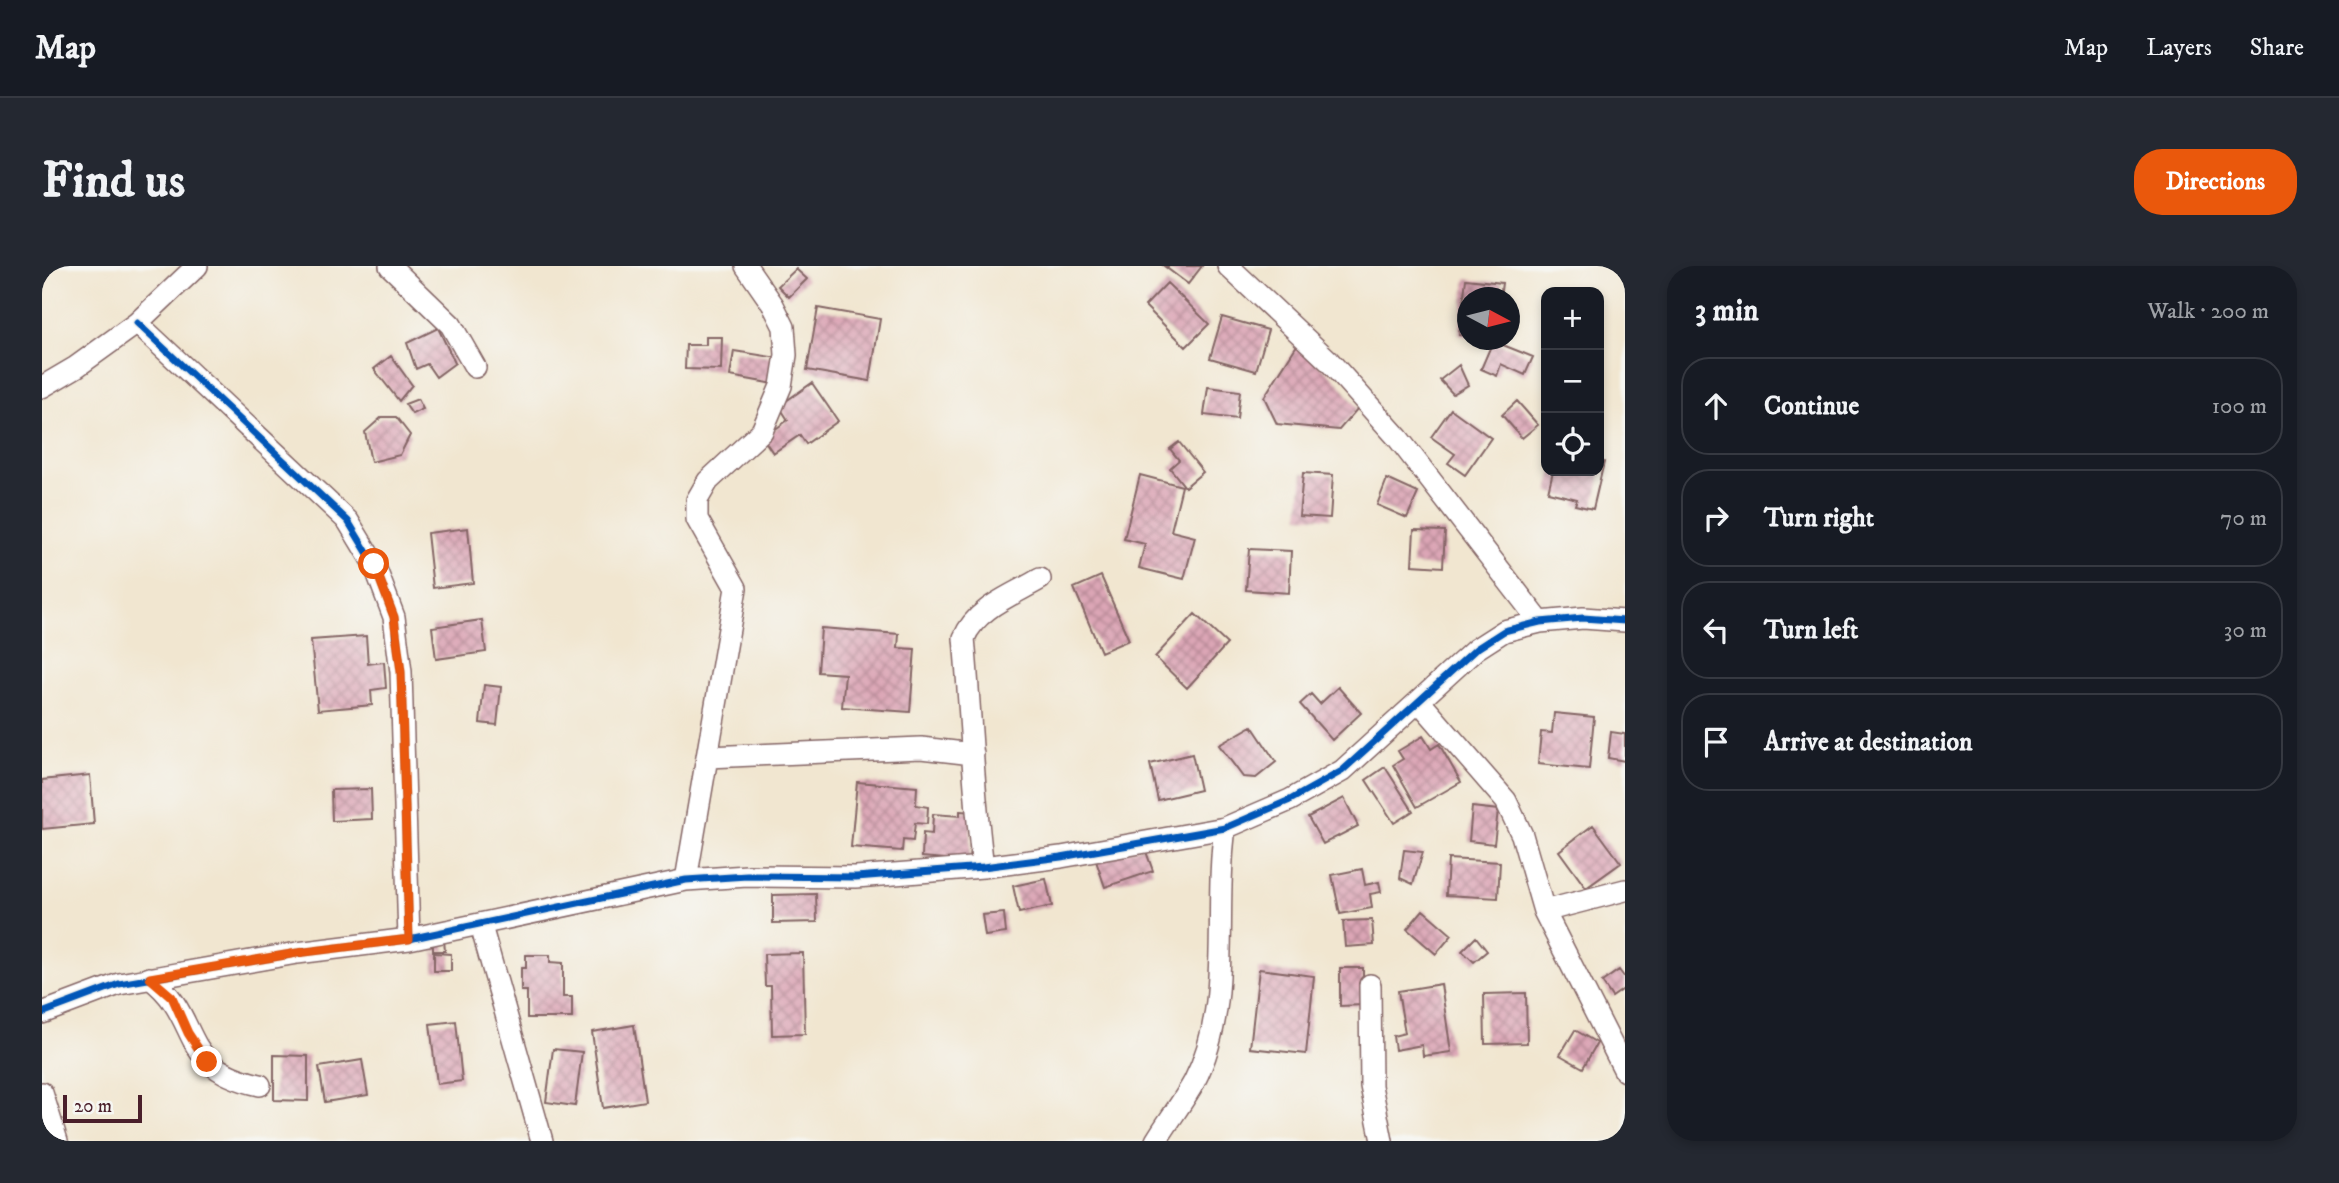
<!DOCTYPE html>
<html lang="en">
<head>
<meta charset="utf-8">
<style>
	body { margin:0; font-family:"IM FELL DW Pica",serif; background:#242831; color:#f1f3f6 }
	.controls { position:absolute; right:21px; top:21px; display:grid; overflow:hidden; border-radius:14px; box-shadow:0 4px 10px #0003 }
	.controls button { width:63px; height:63px; display:grid; place-items:center; padding:0; border:0; border-bottom:2px solid #363941; background:#171b24; color:#f1f3f6; font:35px sans-serif }
	.compass { position:absolute; left:1415px; top:21px; width:63px; height:63px; border-radius:50%; background:#171b24; box-shadow:0 4px 10px #0003; rotate:97deg }
	.scale { position:absolute; left:21px; bottom:18px; width:79px; box-sizing:border-box; padding-left:7px; border:4px solid #4a1f2b; border-top:0; font-size:19px; line-height:24px; white-space:nowrap; color:#4a1f2b; -webkit-text-stroke:5px #f6f6f2; paint-order:stroke }
	.stop { position:absolute; width:21px; height:21px; margin:-16px; border:5px solid #ea580c; border-radius:50%; background:#fff }
	.stop.end { background:#ea580c; border-color:#fff; box-shadow:0 2px 7px #0008 }
	.list { margin:0; padding:0; list-style:none }
	h2 { display:flex; justify-content:space-between; align-items:center; height:91px; margin:0; padding:0 28px; font-size:30px }
	h2 small { font-size:23px; font-weight:400; color:#9ea1a6 }
	.list li { display:grid; grid-template-columns:46px 1fr auto; gap:21px; align-items:center; box-sizing:border-box; height:98px; margin:0 14px 14px; padding:0 14px; border:2px solid #363941; border-radius:28px }
	.list b { display:block; font-size:26px; white-space:nowrap }
	.list em { font-size:23px; font-style:normal; color:#9ea1a6 }
	.icon { flex:none; width:38px; height:38px; fill:none; stroke:currentColor; stroke-width:2; stroke-linecap:round; stroke-linejoin:round }
	.map { position:relative; flex:none; width:1583px; height:875px; overflow:hidden; border-radius:28px }
	header { display:flex; align-items:center; gap:42px; box-sizing:border-box; height:98px; padding:0 35px; background:#171b24; border-bottom:2px solid #363941 }
	header strong { font-size:33px }
	nav { display:flex; gap:38px; margin-inline-start:auto; font-size:24px }
	.intro { display:flex; align-items:center; justify-content:space-between; box-sizing:border-box; height:168px; padding:0 42px }
	h1 { margin:0; font-size:49px }
	.button { padding:18px 32px; border-radius:28px; background:#ea580c; color:#fff; font-size:24px; font-weight:700 }
	main { display:flex; gap:42px; padding:0 42px }
	aside { flex:1; background:#171b24; border-radius:28px; box-shadow:0 4px 10px #0003 }
	.map>svg:first-child { display:block }
	.building { fill:url(#building-cross-hatch) }
	.lines { fill:none; stroke-linecap:round; stroke-linejoin:round }
	.minor-casing { stroke:#846565; stroke-width:24 }
	.minor { stroke:#fff; stroke-width:21 }
	.cycleway-casing { stroke:#f6f6f2; stroke-width:11 }
	.cycleway { stroke:#0057b8; stroke-width:7 }
	.route { stroke:#ea580c; stroke-width:9 }
</style>
</head>
<body>
<header>
<strong>Map</strong>
<nav><a>Map</a><a>Layers</a><a>Share</a></nav>
</header>
<div class="intro"><h1>Find us</h1><a class="button">Directions</a></div>
<main>
<div class="map">
<svg width="1583" height="875" viewBox="0 0 1583 875">
	<defs>
		<pattern id="building-cross-hatch" width="8" height="8" patternUnits="userSpaceOnUse" patternTransform="scale(1.75)"><rect width="8" height="8" fill="#dca6b6"/><path d="M0 0l8 8M0 8l8-8" fill="none" stroke="#b48794"/></pattern>
	</defs>
	<rect width="100%" height="100%" fill="#f6f6f2"/>
	<filter id="ink" filterUnits="userSpaceOnUse"><feTurbulence type="fractalNoise" baseFrequency=".0143" numOctaves="2"/><feDisplacementMap in="SourceGraphic" scale="14" xChannelSelector="R" yChannelSelector="G"/><feConvolveMatrix kernelMatrix="1 2 1 2 8 2 1 2 1" color-interpolation-filters="sRGB"/></filter>
	<filter id="wash" filterUnits="userSpaceOnUse"><feTurbulence type="fractalNoise" baseFrequency=".00686" numOctaves="4" result="noise"/><feDisplacementMap in="SourceGraphic" scale="28" xChannelSelector="R" yChannelSelector="G"/><feGaussianBlur stdDeviation="1.57" result="paint"/><feColorMatrix in="noise" values="0 0 0 0 0 0 0 0 0 0 0 0 0 0 0 0 0 1.4 0 .05"/><feComposite in="paint" operator="in"/></filter>
	<g filter="url(#wash)">
		<rect width="100%" height="100%" fill="#f1e6d0"/>
		<g id="blocks">
			<!-- building -->
			<path class="building" d="M 1122,0 L 1160,0 L 1146,18 Z
				M 754,3 L 765,13 L 747,31 L 736,20 Z
				M 1424,13 L 1460,17 L 1458,32 L 1426,32 L 1426,70 L 1417,69 Z
				M 1125,17 L 1167,58 L 1144,81 L 1103,40 Z
				M 776,42 L 838,53 L 828,115 L 765,104 Z
				M 1180,51 L 1226,64 L 1214,105 L 1168,92 Z
				M 396,62 L 413,97 L 394,111 L 385,98 L 374,103 L 365,77 Z
				M 664,71 L 680,71 L 679,104 L 643,103 L 644,79 L 664,79 Z
				M 1451,75 L 1491,91 L 1483,109 L 1459,98 L 1455,110 L 1439,103 Z
				M 1255,79 L 1293,112 L 1316,142 L 1297,164 L 1235,158 L 1222,131 Z
				M 692,85 L 736,92 L 732,118 L 688,110 Z
				M 349,90 L 370,119 L 357,135 L 332,103 Z
				M 1417,99 L 1426,119 L 1411,128 L 1398,114 Z
				M 770,117 L 796,155 L 764,178 L 758,169 L 731,187 L 721,172 L 746,154 L 737,140 Z
				M 1166,121 L 1198,125 L 1195,153 L 1162,149 Z
				M 376,133 L 381,143 L 370,148 L 363,138 Z
				M 1475,135 L 1496,159 L 1480,172 L 1460,149 Z
				M 1409,143 L 1449,172 L 1423,209 L 1406,197 L 1413,188 L 1389,171 Z
				M 340,151 L 354,151 L 368,169 L 358,189 L 329,196 L 323,166 Z
				M 1137,176 L 1161,206 L 1143,221 L 1128,202 L 1137,194 L 1128,183 Z
				M 1557,194 L 1562,196 L 1551,243 L 1533,239 L 1535,233 L 1506,226 L 1511,205 L 1557,205 Z
				M 1261,207 L 1291,209 L 1288,252 L 1257,250 Z
				M 1098,209 L 1140,220 L 1129,265 L 1153,271 L 1142,313 L 1097,302 L 1103,278 L 1082,273 Z
				M 1345,213 L 1376,227 L 1365,252 L 1335,239 Z
				M 426,262 L 431,317 L 391,322 L 385,267 Z
				M 1372,264 L 1403,265 L 1401,301 L 1370,299 Z
				M 1207,283 L 1249,285 L 1247,327 L 1204,324 Z
				M 1059,310 L 1087,374 L 1059,386 L 1032,322 Z
				M 1153,348 L 1185,378 L 1145,422 L 1113,391 Z
				M 440,354 L 444,386 L 394,393 L 390,361 Z
				M 779,362 L 857,368 L 856,382 L 873,383 L 868,446 L 800,441 L 803,408 L 776,406 Z
				M 324,370 L 326,398 L 342,396 L 344,422 L 329,424 L 330,439 L 276,444 L 269,374 Z
				M 442,419 L 459,421 L 455,459 L 438,457 Z
				M 1296,421 L 1319,447 L 1290,474 L 1258,438 L 1269,428 L 1278,438 Z
				M 1512,447 L 1552,451 L 1547,503 L 1496,498 L 1499,466 L 1510,467 Z
				M 1210,460 L 1234,496 L 1214,512 L 1201,511 L 1177,479 Z
				M 1569,466 L 1583,468 L 1583,495 L 1566,492 Z
				M 1381,470 L 1389,483 L 1397,478 L 1419,516 L 1375,541 L 1351,499 L 1361,493 L 1356,485 Z
				M 1150,488 L 1158,524 L 1116,534 L 1108,498 Z
				M 1343,501 L 1371,545 L 1352,557 L 1324,514 Z
				M 48,509 L 52,558 L 0,563 L 0,514 Z
				M 815,516 L 875,521 L 874,539 L 886,541 L 885,558 L 873,557 L 871,575 L 861,574 L 860,585 L 809,581 Z
				M 329,523 L 330,553 L 290,555 L 289,524 Z
				M 1302,532 L 1316,560 L 1281,578 L 1266,551 Z
				M 1430,541 L 1456,544 L 1452,578 L 1427,575 Z
				M 918,545 L 930,546 L 927,595 L 880,591 L 881,567 L 890,568 L 891,548 L 918,550 Z
				M 1551,559 L 1579,597 L 1544,622 L 1517,585 Z
				M 1102,580 L 1111,605 L 1063,621 L 1054,595 Z
				M 1362,584 L 1381,586 L 1371,618 L 1358,612 Z
				M 1406,593 L 1458,596 L 1456,632 L 1404,629 Z
				M 1320,603 L 1323,619 L 1337,616 L 1339,626 L 1328,628 L 1330,642 L 1298,648 L 1290,609 Z
				M 1004,613 L 1010,640 L 977,647 L 971,620 Z
				M 774,628 L 775,656 L 731,657 L 731,629 Z
				M 1381,644 L 1410,669 L 1394,688 L 1365,663 Z
				M 962,647 L 964,667 L 943,670 L 940,649 Z
				M 1330,654 L 1332,679 L 1303,681 L 1301,655 Z
				M 1434,671 L 1445,685 L 1432,696 L 1420,685 Z
				M 391,674 L 402,674 L 403,685 L 391,685 Z
				M 392,687 L 409,688 L 409,705 L 392,705 Z
				M 761,687 L 763,768 L 730,769 L 729,720 L 723,720 L 722,688 Z
				M 484,689 L 508,689 L 508,696 L 521,697 L 521,731 L 530,731 L 530,752 L 485,752 L 485,725 L 479,725 L 479,702 L 484,702 Z
				M 1298,702 L 1321,702 L 1321,739 L 1298,740 Z
				M 1217,703 L 1272,710 L 1264,788 L 1208,782 Z
				M 1577,704 L 1583,712 L 1583,722 L 1570,731 L 1560,716 Z
				M 1399,718 L 1409,786 L 1381,790 L 1380,779 L 1353,784 L 1351,770 L 1363,767 L 1356,725 Z
				M 1484,727 L 1485,777 L 1443,778 L 1442,728 Z
				M 414,755 L 420,815 L 395,818 L 388,758 Z
				M 592,759 L 603,835 L 561,842 L 550,766 Z
				M 1533,764 L 1555,777 L 1541,802 L 1518,789 Z
				M 511,783 L 540,786 L 533,840 L 504,836 Z
				M 232,789 L 266,790 L 266,835 L 232,834 Z
				M 320,794 L 326,829 L 283,836 L 277,801 Z"/>
		</g>
	</g>
	<g filter="url(#ink)">
		<use href="#blocks" fill-opacity="0" stroke="#846565" stroke-width="2"/>
		<g class="lines">
			<!-- minor casing -->
			<g class="minor-casing">
				<path id="minor" d="M 348,0 L 409,59 L 433,101
					M 1186,0 L 1287,95 L 1356,172 L 1498,356
					M 95,57 L 306,255 L 332,298 L 352,351 L 359,406 L 367,673
					M 0,121 L 34,101 L 95,57 L 155,0
					M 1377,435 L 1464,535 L 1480,569 L 1502,645 L 1583,805
					M 666,491 L 879,482 L 931,488
					M 941,601 C 931,525 929,449 922,372 C 934,342 971,329 998,313
					M 644,614 L 694,322 L 655,253 L 655,234 L 666,215 L 720,165 L 739,120 L 744,89 L 742,61 L 731,39 L 704,0
					M 1502,645 L 1583,624
					M 439,660 L 500,875
					M 108,712 C 162,753 133,801 218,819
					M 1328,719 L 1329,820 L 1340,875
					M 0,747 L 77,718 L 255,687 L 367,673 L 644,614 L 705,610 L 814,611 L 941,601 L 1019,591 L 1183,562 L 1248,534 L 1300,505 L 1434,383 L 1462,365 L 1498,356 L 1541,352 L 1583,355
					M 0,827 L 15,875
					M 1114,875 C 1126,855 1141,836 1152,816 C 1192,739 1171,644 1183,562"/>
			</g>
			<!-- minor -->
			<use href="#minor" class="minor"/>
			<!-- cycleway casing -->
			<g class="cycleway-casing">
				<path id="cycleway" d="M 95,57 L 306,255 L 332,298 L 352,351 L 359,406 L 367,673
					M 0,747 L 77,718 L 255,687 L 367,673 L 644,614 L 705,610 L 814,611 L 941,601 L 1019,591 L 1183,562 L 1248,534 L 1300,505 L 1434,383 L 1462,365 L 1498,356 L 1541,352 L 1583,355"/>
			</g>
			<!-- cycleway -->
			<use href="#cycleway" class="cycleway"/>
		</g>
	</g>
	<g class="lines" filter="url(#ink)">
		<!-- route -->
		<path class="route" d="M 165,796 L 146,767 L 130,731 L 108,712 L 255,687 L 367,673 L 359,406 L 352,351 L 332,298"/>
	</g>
</svg>
<div class="controls">
<button>+</button>
<button>−</button>
<button><svg class="icon" aria-label="locate" viewBox="0 0 24 24"><circle cx="12" cy="12" r="6"/><path d="M12 2v4M12 18v4M2 12h4M18 12h4"/></svg></button>
</div>
<svg class="compass" viewBox="-18 -18 36 36"><path d="M0-13l5 13h-10z" fill="#e53935"/><path d="M0 13l5-13h-10z" fill="#9ea1a6"/></svg>
<div class="scale">20 m</div>
<div class="stop" style="left:332px;top:298px"></div>
<div class="stop end" style="left:165px;top:796px"></div>
</div>
<aside>
<h2>3 min<small>Walk · 200 m</small></h2>
<ul class="list">
<li><svg class="icon" aria-label="ahead" viewBox="0 0 24 24"><path d="M12 20V5M6 11l6-6 6 6"/></svg><div><b>Continue</b></div><em>100 m</em></li>
<li><svg class="icon" aria-label="right" viewBox="0 0 24 24"><path d="M7 20v-9h11M14 6l5 5-5 5"/></svg><div><b>Turn right</b></div><em>70 m</em></li>
<li><svg class="icon" aria-label="left" viewBox="0 0 24 24"><path d="M17 20v-9H6M10 6l-5 5 5 5"/></svg><div><b>Turn left</b></div><em>30 m</em></li>
<li><svg class="icon" aria-label="arrive" viewBox="0 0 24 24"><path d="M6 21V4h12l-3 4 3 4H6"/></svg><div><b>Arrive at destination</b></div></li>
</ul>
</aside>
</main>
</body>
</html>
